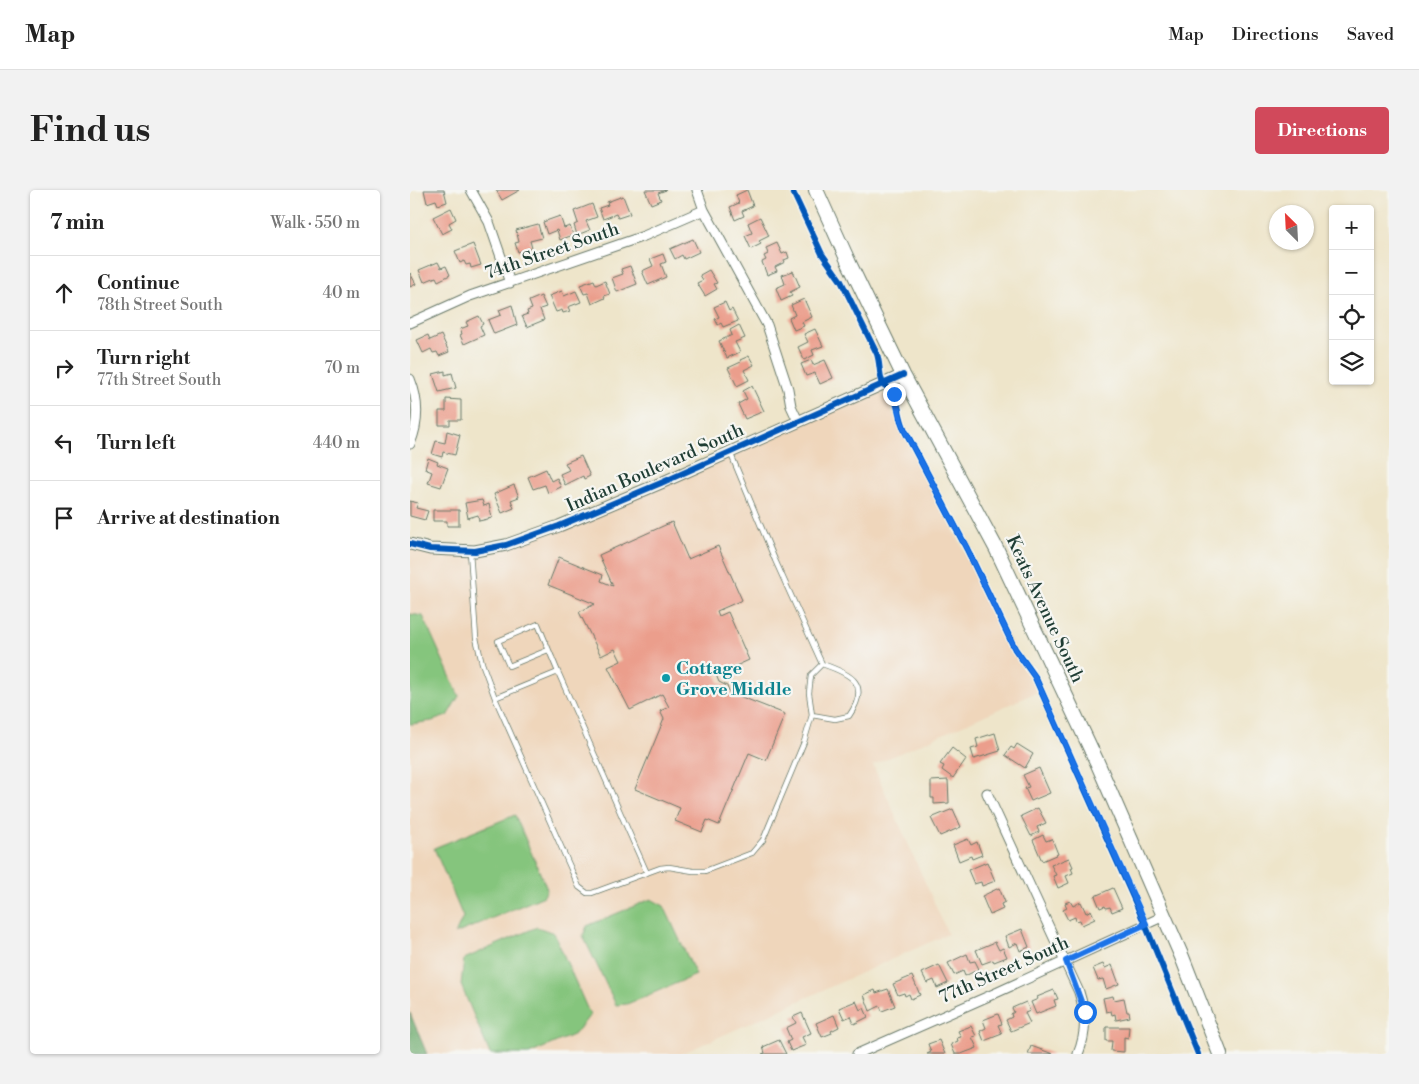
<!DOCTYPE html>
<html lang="en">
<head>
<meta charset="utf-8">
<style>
	body { margin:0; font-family:"Libre Bodoni",serif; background:#f2f2f2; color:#222 }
	.controls { position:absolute; right:15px; top:15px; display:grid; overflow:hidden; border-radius:5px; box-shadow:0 1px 4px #0004 }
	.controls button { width:45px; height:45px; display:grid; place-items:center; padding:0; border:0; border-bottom:1px solid #e0e0e0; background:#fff; color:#222; font:25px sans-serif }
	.compass { position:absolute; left:859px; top:15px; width:45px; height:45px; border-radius:50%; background:#fff; box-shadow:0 1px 4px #0004; rotate:336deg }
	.stop { position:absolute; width:15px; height:15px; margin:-11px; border:4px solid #1a73e8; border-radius:50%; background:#fff }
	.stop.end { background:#1a73e8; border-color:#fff; box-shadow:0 1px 5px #0008 }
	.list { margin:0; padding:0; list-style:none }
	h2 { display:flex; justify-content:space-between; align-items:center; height:65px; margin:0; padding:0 20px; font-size:21px }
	h2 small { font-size:16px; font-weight:400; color:#767676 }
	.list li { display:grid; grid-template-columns:32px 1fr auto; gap:15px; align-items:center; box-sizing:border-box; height:75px; padding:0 20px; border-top:1px solid #e0e0e0 }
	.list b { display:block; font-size:19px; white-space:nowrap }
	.list p { margin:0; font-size:16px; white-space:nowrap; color:#767676 }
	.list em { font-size:16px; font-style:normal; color:#767676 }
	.icon { flex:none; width:28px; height:28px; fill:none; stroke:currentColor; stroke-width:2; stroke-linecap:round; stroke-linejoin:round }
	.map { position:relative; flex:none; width:979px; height:864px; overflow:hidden; border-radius:5px }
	header { display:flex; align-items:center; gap:30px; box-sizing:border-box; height:70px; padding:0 25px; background:#fff; border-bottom:1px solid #e0e0e0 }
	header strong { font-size:24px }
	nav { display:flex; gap:28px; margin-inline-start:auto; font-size:18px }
	.intro { display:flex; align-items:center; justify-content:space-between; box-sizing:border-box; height:120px; padding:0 30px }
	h1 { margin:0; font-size:35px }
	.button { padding:12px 22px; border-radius:5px; background:#d1495b; color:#fff; font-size:18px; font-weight:700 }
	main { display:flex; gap:30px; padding:0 30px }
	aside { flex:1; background:#fff; border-radius:5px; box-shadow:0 1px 4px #0004 }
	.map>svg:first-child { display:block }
	.built { fill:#efd6bb }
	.green { fill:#85c57d; stroke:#528158 }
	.forest { fill:#6caa6c; stroke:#467450 }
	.building { fill:#eb9e8c }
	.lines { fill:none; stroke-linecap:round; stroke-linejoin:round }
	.service-casing { stroke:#677868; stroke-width:6 }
	.minor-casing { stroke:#677868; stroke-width:11 }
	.tertiary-casing { stroke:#677868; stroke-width:13 }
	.secondary-casing { stroke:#677868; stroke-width:16 }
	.service { stroke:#fff; stroke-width:4.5 }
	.minor { stroke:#fff; stroke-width:9 }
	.tertiary { stroke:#fff; stroke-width:11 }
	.secondary { stroke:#fff; stroke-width:14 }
	.cycleway-casing { stroke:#f6f6f2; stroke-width:9 }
	.cycleway { stroke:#0057b8; stroke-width:6 }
	.route { stroke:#1a73e8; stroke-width:6 }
	.culture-dot { fill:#0f9aa8; stroke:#f6f6f2; stroke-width:2 }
	.labels { text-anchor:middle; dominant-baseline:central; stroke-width:4.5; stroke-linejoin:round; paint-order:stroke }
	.street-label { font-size:18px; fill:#1f3d34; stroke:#f6f6f2 }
	.culture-label { font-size:18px; font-weight:bold; fill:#0d838f; stroke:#f6f6f2; text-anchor:start }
</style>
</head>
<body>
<header>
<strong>Map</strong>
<nav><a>Map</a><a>Directions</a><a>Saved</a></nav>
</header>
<div class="intro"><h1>Find us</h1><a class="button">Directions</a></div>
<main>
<aside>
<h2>7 min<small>Walk · 550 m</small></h2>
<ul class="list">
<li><svg class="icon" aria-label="ahead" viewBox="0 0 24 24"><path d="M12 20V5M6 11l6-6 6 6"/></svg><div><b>Continue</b><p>78th Street South</p></div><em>40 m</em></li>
<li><svg class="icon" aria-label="right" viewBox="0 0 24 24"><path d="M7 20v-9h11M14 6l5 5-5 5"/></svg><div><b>Turn right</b><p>77th Street South</p></div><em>70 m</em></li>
<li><svg class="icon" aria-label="left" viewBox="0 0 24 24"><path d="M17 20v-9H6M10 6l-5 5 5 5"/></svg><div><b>Turn left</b></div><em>440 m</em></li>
<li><svg class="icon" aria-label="arrive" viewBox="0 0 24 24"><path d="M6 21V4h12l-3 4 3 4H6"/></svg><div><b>Arrive at destination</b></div></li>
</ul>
</aside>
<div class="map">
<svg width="979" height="864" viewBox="0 0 979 864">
	<rect width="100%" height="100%" fill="#f6f6f2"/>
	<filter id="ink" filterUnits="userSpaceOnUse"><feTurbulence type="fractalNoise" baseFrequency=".02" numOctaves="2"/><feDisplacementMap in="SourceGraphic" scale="10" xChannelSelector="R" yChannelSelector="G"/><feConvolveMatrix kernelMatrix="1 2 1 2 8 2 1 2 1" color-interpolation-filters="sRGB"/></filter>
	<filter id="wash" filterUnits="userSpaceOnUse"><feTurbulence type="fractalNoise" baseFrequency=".0096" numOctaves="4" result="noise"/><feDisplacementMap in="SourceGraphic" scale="20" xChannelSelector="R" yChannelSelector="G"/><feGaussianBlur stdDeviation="1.12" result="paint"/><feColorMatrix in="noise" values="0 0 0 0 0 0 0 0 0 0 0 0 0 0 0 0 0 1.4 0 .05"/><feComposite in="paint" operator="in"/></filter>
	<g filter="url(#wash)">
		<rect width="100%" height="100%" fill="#eee5ca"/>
		<!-- built -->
		<path class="built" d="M 469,196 L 627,502 L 463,575 L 538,744 L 271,864 L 17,864 L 0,823 L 0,354 L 20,359 L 96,355 Z"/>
		<!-- green -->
		<path class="green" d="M 0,424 L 13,426 L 49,506 L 37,526 L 22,531 L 2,534 L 0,534 Z
			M 105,625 L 137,699 L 134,706 L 45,744 L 53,727 L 24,658 Z
			M 241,709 L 254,716 L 286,785 L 217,814 L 206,815 L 173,746 L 177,736 Z
			M 127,737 L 144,743 L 180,825 L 165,844 L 119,864 L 80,864 L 51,795 L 54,769 Z"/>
		<!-- forest -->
		<path class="forest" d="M 0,823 L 17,864 L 0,864 Z"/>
		<g id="blocks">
			<!-- building -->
			<path class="building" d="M 14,0 L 34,0 L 37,12 L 28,15 L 26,10 L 17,13 Z
				M 86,0 L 110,0 L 92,10 Z
				M 235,0 L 256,0 L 248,3 L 251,10 L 241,14 Z
				M 337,0 L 343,16 L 332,21 L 334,26 L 325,30 L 320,17 L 329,13 L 326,5 Z
				M 213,6 L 220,24 L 208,28 L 206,24 L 193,29 L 189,18 L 198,15 L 197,12 Z
				M 182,14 L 187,27 L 176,31 L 180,40 L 167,45 L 164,35 L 168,33 L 164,21 Z
				M 41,18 L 46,29 L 39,33 L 42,39 L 32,44 L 23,27 Z
				M 150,26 L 154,38 L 160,36 L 163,45 L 150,50 L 147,40 L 137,44 L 133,32 Z
				M 350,27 L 359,46 L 349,51 L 351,54 L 341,59 L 335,46 L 342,43 L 338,33 Z
				M 128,34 L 132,48 L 120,51 L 122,58 L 108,62 L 105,53 L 109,52 L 106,40 Z
				M 283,49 L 289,62 L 274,69 L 272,65 L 265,69 L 260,59 Z
				M 367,53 L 372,64 L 377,62 L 379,68 L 374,70 L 375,72 L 365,77 L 367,81 L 357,85 L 352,72 L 356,70 L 354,66 L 358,64 L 356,58 Z
				M 63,54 L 71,75 L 61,78 L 60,74 L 56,75 L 54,71 L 50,73 L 45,61 Z
				M 253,64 L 256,72 L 251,74 L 256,87 L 238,95 L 232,81 L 243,76 L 240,69 Z
				M 28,72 L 31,78 L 36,76 L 40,85 L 28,91 L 26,87 L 14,92 L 9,80 Z
				M 220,76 L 227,94 L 207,102 L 202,88 L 213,84 L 211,79 Z
				M 299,80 L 307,93 L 304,94 L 307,99 L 295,106 L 287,93 L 293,90 L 290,85 Z
				M 383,81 L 390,97 L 380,102 L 382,106 L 371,111 L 366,98 L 375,94 L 372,85 Z
				M 0,83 L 6,94 L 0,97 Z
				M 184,90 L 186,95 L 195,91 L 200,104 L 194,106 L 195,108 L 182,114 L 178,103 L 174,104 L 170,95 Z
				M 152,101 L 154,106 L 166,101 L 171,112 L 158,117 L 160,121 L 153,123 L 152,120 L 146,122 L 139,106 Z
				M 131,106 L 136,117 L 130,119 L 134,130 L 117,137 L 112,126 L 118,124 L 117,121 L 122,119 L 119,111 Z
				M 394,109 L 402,127 L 392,132 L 394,136 L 384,140 L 379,128 L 385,125 L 381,115 Z
				M 315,112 L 319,121 L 322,119 L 328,131 L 313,137 L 311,133 L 308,135 L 305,129 L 309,127 L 304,117 Z
				M 102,115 L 107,135 L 84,144 L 78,130 L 91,125 L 89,120 Z
				M 69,126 L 73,134 L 70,136 L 74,145 L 54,154 L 50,145 L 52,144 L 50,139 L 58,136 L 56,132 Z
				M 329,135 L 335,148 L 325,152 L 330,162 L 317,168 L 309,151 L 322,145 L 320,140 Z
				M 405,139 L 413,156 L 402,160 L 404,165 L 394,170 L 388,157 L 398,152 L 394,144 Z
				M 18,145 L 20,150 L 31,145 L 39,162 L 29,166 L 27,162 L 23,163 L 21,159 L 13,163 L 7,150 Z
				M 339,166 L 344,175 L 334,180 L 339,190 L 327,196 L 318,178 L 331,172 L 330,170 Z
				M 401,170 L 403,175 L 415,170 L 423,188 L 410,194 L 405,183 L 396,186 L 391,174 Z
				M 35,181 L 35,185 L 42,183 L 46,198 L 29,202 L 23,184 Z
				M 342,196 L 354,221 L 335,229 L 328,214 L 337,209 L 333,201 Z
				M 36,209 L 51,210 L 51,230 L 40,230 L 40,235 L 29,235 L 29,221 L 36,221 Z
				M 37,241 L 50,245 L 45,265 L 33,262 L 32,267 L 22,264 L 26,251 L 35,253 Z
				M 171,266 L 180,286 L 174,289 L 173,286 L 155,295 L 150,284 L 159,280 L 155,273 Z
				M 18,268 L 28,272 L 27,274 L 38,278 L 31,297 L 18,293 L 22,282 L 15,279 Z
				M 136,279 L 141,291 L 147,288 L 151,297 L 138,303 L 135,295 L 123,299 L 118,287 Z
				M 104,295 L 109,307 L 101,310 L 104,318 L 92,323 L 84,304 Z
				M 72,310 L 74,316 L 79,314 L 82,328 L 69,331 L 68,325 L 58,328 L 55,313 Z
				M 0,311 L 8,313 L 6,318 L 18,321 L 15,330 L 0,326 Z
				M 23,320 L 49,320 L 49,336 L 37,336 L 37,331 L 23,331 Z
				M 262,332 L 278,369 L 308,356 L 332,410 L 307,421 L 309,426 L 318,422 L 339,470 L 306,485 L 309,492 L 317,496 L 319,502 L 375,524 L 356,570 L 339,563 L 309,635 L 297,630 L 292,642 L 265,631 L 270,618 L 225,599 L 254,529 L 250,521 L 259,517 L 252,504 L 220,520 L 198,477 L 211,471 L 205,459 L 191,466 L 169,422 L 185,414 L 138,395 L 149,367 L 193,385 L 191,391 L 203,396 L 189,365 Z
				M 585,543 L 590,561 L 564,569 L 561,559 L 568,557 L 566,549 Z
				M 607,554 L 623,564 L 615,578 L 595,565 L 601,557 L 604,559 Z
				M 542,558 L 556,569 L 543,588 L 532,580 L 534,576 L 530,574 Z
				M 629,578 L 640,603 L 621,611 L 615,598 L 619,597 L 613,585 Z
				M 538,590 L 539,613 L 524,614 L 524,608 L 521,608 L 521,591 Z
				M 628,618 L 636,633 L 627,637 L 629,642 L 621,646 L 611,626 Z
				M 543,619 L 551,637 L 530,646 L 521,628 Z
				M 633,645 L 636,651 L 642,649 L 648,664 L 632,671 L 623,650 Z
				M 558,649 L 561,655 L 567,652 L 572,665 L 562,669 L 561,666 L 549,671 L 543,655 Z
				M 659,668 L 663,677 L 661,678 L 663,683 L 656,686 L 659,693 L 648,698 L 643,686 L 646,685 L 641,675 Z
				M 577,672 L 585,691 L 572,696 L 571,692 L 564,694 L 558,680 Z
				M 589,698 L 595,712 L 591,714 L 593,719 L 580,725 L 572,706 Z
				M 703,698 L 712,718 L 702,722 L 700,717 L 696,718 L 695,716 L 690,718 L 685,706 Z
				M 660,711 L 663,716 L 671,712 L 676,723 L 681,720 L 685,729 L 672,735 L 670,730 L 666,731 L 665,727 L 658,730 L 653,720 L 657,718 L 655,713 Z
				M 612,739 L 619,757 L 610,761 L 607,753 L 599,757 L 595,746 Z
				M 585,752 L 589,760 L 593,758 L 597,767 L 584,772 L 583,770 L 572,774 L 566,760 Z
				M 557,764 L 560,772 L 565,771 L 569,779 L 555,786 L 553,781 L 544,785 L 538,773 Z
				M 693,774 L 695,778 L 702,775 L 709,794 L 696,799 L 693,789 L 688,790 L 683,778 Z
				M 529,775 L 538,793 L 527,798 L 524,790 L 517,793 L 512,783 Z
				M 502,786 L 510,805 L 501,809 L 499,804 L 495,806 L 494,803 L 488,805 L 483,794 Z
				M 478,799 L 485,816 L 472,821 L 470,816 L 460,821 L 454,805 L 465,800 L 466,803 Z
				M 644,800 L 648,809 L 644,810 L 646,816 L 626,824 L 621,812 L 628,809 L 627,807 Z
				M 703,806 L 704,810 L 714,808 L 717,822 L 719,822 L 720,827 L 706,830 L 705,824 L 702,825 L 701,821 L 696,822 L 693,808 Z
				M 446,811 L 450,820 L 454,818 L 458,827 L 444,834 L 441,826 L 434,829 L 429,818 Z
				M 616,812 L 620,821 L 615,823 L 620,833 L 601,841 L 596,830 L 602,827 L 601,824 L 604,822 L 602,818 Z
				M 392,823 L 401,843 L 392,847 L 396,855 L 381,861 L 377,852 L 381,850 L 376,838 L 386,833 L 383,827 Z
				M 588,824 L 592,834 L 588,835 L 592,844 L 574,851 L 570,841 L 576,838 L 573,830 Z
				M 424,825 L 429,837 L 421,841 L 422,843 L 412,847 L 406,833 Z
				M 561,836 L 566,846 L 562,847 L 567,858 L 551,864 L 545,864 L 541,854 L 548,851 L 547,848 L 551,847 L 548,841 Z
				M 696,837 L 719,837 L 718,848 L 714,847 L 714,862 L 701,861 L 702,851 L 696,851 Z
				M 369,850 L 376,864 L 352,864 L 355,863 L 353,857 Z
				M 529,850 L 535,864 L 517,864 L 521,862 L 518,854 Z
				M 621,856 L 643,864 L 618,864 Z"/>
		</g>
	</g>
	<g filter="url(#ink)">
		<use href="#blocks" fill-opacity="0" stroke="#677868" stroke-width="1"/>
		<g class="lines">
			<!-- service casing -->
			<g class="service-casing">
				<path id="service" d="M 320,262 L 365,370 L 412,474
					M 60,361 L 66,448 L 72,473 L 85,508 L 169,697 L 177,703 L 182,703 L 250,678 L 259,677 L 283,681 L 295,681 L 342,663 L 353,650 L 394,552 L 402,525 L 399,503 L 401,485 L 412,474 C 442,484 461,494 439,526 L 425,529 L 402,525
					M 138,460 L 99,476 L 88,451 L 128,434 L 148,482
					M 85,508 L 148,482 L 237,683"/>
			</g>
			<!-- minor casing -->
			<g class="minor-casing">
				<path id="minor" d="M 61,0 L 79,32 L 100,93
					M 287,0 L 294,20 L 357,135 L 378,199 L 381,216 L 388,231
					M 0,133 L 60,106 L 234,46 L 294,20
					M 0,189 C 9,211 9,232 0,254
					M 577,603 L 669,802 C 676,824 677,842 668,864
					M 447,864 L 588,802 L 754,726"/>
			</g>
			<!-- tertiary casing -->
			<g class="tertiary-casing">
				<path id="tertiary" d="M 0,354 L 20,359 L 65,361 L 96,355 L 149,336 L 251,293 L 493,185"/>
			</g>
			<!-- secondary casing -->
			<g class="secondary-casing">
				<path id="secondary" d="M 406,0 L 439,73 L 493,185 L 587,360 L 687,572 L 772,767 L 810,864"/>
			</g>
			<!-- service -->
			<use href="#service" class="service"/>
			<!-- minor -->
			<use href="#minor" class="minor"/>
			<!-- tertiary -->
			<use href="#tertiary" class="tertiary"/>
			<!-- secondary -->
			<use href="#secondary" class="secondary"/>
			<!-- cycleway casing -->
			<g class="cycleway-casing">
				<path id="cycleway" d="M 382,0 L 412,64 L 431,91 L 467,164 C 470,173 469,182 472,191 C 475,198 483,200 485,206 C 489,217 490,230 495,241 L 557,359 L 605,459 L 625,487 L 735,734 L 788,864
					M 0,354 L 20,359 L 65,361 L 96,355 L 149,336 L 251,293 L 493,185"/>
			</g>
			<!-- cycleway -->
			<use href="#cycleway" class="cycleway"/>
		</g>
	</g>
	<g class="lines" filter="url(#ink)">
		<!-- route -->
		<path class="route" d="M 484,204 L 491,231 L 495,241 L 557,359 L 605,459 L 625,487 L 736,734 L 656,771 L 675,822"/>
	</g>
	<!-- markers -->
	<circle class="culture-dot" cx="256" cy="488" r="5"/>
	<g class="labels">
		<!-- street labels -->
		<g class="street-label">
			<text transform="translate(142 61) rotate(-19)">74th Street South</text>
			<text transform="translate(245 278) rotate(-24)">Indian Boulevard South</text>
			<text transform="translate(635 419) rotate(65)">Keats Avenue South</text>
			<text transform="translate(594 780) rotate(-24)">77th Street South</text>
		</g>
		<!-- culture labels -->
		<g class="culture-label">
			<text x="266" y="478">Cottage<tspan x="266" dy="21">Grove Middle</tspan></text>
		</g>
	</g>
</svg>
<div class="controls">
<button>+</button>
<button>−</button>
<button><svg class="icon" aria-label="locate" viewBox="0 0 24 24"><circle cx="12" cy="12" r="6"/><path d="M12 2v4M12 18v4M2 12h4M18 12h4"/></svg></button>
<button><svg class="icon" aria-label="layers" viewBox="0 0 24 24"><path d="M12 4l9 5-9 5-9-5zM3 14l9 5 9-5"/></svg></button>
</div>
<svg class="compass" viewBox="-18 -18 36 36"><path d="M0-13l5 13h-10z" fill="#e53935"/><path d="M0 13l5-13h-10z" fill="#767676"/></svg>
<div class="stop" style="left:675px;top:822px"></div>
<div class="stop end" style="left:484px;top:204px"></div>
</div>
</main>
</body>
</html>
